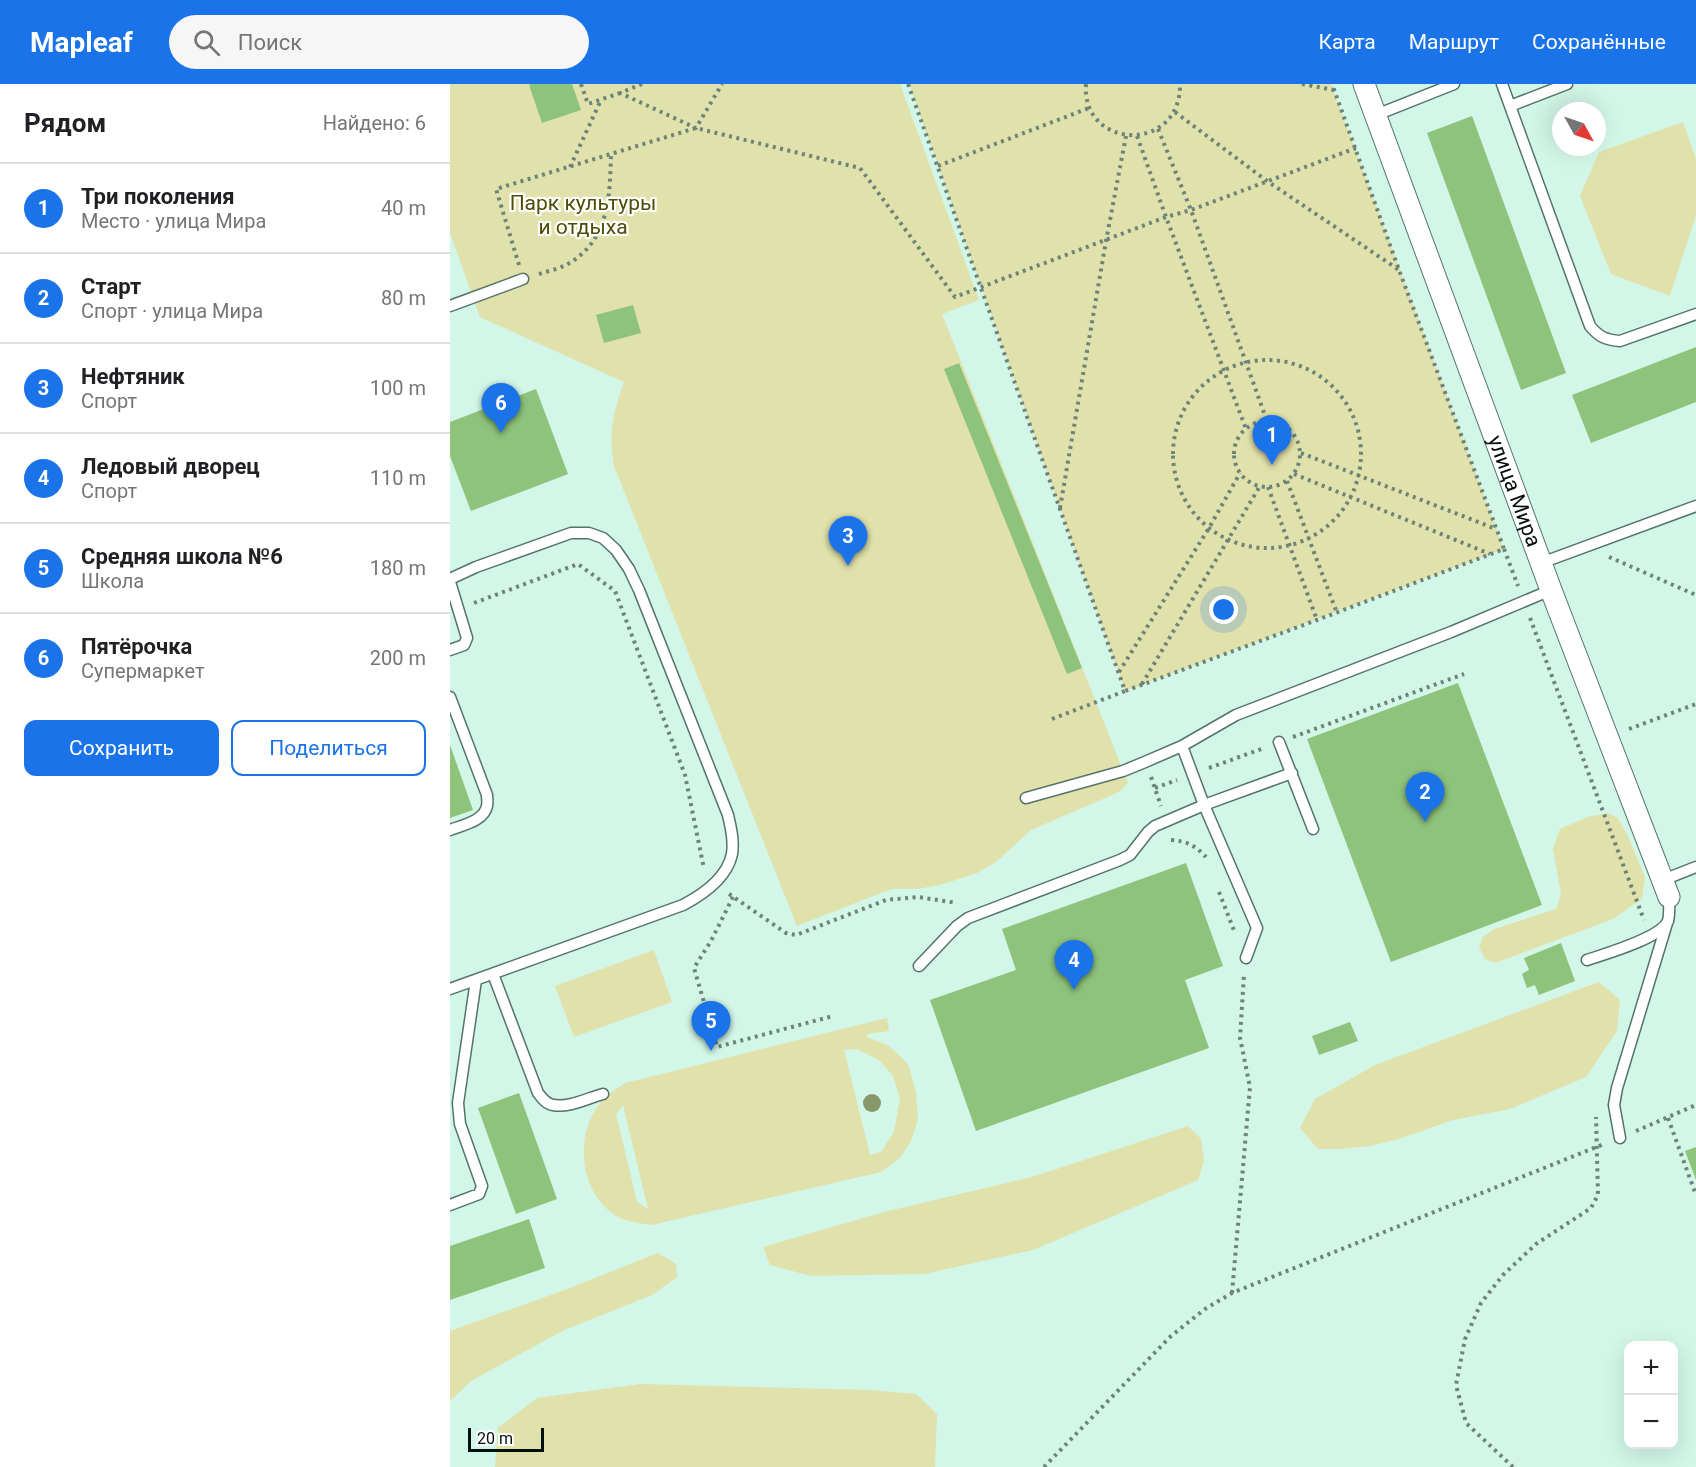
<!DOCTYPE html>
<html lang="ru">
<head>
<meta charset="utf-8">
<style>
	body { margin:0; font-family:Roboto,sans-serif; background:#f6f6f6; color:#202124 }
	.controls { position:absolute; right:18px; bottom:18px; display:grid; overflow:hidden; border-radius:12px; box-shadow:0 6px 24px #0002 }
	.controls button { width:54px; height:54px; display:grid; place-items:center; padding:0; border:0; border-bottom:2px solid #e0e0e0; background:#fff; color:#202124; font:30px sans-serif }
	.compass { position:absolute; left:1102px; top:18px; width:54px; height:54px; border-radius:50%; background:#fff; box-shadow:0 6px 24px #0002; rotate:130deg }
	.scale { position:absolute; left:18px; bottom:15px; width:76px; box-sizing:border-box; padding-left:6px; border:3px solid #040f0b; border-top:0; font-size:16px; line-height:21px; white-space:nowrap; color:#040f0b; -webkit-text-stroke:4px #fff; paint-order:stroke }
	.you { position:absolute; left:774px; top:526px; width:21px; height:21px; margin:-15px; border:4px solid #fff; border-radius:50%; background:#1a73e8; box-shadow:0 0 0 9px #1a73e833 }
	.badge { display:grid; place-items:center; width:39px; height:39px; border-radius:50%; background:#1a73e8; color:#fff; font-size:20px; font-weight:700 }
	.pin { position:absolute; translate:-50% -50px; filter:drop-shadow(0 2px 3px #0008) }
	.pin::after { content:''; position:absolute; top:32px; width:21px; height:18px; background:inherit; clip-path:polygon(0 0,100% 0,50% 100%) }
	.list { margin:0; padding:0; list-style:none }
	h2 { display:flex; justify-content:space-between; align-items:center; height:78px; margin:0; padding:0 24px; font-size:26px }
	h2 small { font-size:20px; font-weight:400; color:#757577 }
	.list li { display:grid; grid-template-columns:39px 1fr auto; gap:18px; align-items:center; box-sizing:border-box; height:90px; padding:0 24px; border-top:2px solid #e0e0e0 }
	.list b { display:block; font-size:22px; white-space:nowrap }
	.list p { margin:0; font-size:20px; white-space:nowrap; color:#757577 }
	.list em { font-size:20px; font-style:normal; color:#757577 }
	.actions { display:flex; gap:12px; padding:18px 24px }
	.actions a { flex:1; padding:14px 0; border:2px solid #1a73e8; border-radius:12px; text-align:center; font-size:21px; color:#1a73e8 }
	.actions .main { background:#1a73e8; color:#fff }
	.icon { flex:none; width:33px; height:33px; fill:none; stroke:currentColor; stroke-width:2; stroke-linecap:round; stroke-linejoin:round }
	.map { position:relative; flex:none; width:1246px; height:1383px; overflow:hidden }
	header { display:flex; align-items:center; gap:36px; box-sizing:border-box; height:84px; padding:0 30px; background:#1a73e8; color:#fff }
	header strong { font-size:28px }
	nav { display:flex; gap:33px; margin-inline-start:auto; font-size:21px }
	.search { width:420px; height:54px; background:#f6f6f6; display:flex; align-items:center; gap:15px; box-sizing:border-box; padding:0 21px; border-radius:33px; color:#757577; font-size:22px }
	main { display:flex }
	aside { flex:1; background:#fff }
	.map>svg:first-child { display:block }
	.green { fill:#e1e1ab; fill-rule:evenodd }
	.building { fill:#8ec37c }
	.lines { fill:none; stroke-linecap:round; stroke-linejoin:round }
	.lane-casing { stroke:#547468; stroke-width:13 }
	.street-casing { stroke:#547468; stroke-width:23 }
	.path { stroke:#6d847b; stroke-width:4; stroke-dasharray:3 4.5; stroke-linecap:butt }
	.lane { stroke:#fff; stroke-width:10 }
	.street { stroke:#fff; stroke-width:21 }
	.tree { fill:#89986b }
	.labels { text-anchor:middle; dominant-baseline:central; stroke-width:4.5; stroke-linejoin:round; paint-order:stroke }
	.park-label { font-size:21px; fill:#4e4c05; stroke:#fff }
	.street-label { font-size:21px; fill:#040f0b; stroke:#fff }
</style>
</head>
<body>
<header>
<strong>Mapleaf</strong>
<div class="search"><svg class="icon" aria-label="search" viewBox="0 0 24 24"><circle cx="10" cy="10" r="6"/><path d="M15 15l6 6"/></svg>Поиск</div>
<nav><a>Карта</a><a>Маршрут</a><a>Сохранённые</a></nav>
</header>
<main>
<aside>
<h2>Рядом<small>Найдено: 6</small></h2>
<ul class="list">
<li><span class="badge">1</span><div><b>Три поколения</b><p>Место · улица Мира</p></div><em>40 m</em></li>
<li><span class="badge">2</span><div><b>Старт</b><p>Спорт · улица Мира</p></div><em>80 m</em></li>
<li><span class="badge">3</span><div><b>Нефтяник</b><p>Спорт</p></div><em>100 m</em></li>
<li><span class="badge">4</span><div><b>Ледовый дворец</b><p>Спорт</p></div><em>110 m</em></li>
<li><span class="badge">5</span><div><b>Средняя школа №6</b><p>Школа</p></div><em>180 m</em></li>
<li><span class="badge">6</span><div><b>Пятёрочка</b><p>Супермаркет</p></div><em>200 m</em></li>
</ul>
<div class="actions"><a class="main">Сохранить</a><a>Поделиться</a></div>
</aside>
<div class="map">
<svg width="1246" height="1383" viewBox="0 0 1246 1383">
	<rect width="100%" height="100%" fill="#d2f6e7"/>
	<!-- green -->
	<path class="green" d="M 0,0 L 450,0 L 529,216 L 492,230 L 678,699 L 669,708 L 581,746 L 546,778 L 527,789 L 490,801 L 467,805 L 441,805 L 347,842 L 164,382 C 158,349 163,329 174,298 L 30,233 L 0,149 Z
		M 459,0 L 881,0 L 1054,465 L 675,607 Z
		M 1233,38 L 1246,75 L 1246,131 L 1220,212 L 1161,190 L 1130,112 L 1149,68 Z
		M 1158,729 L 1168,734 L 1178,752 L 1195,793 L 1192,815 L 1163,835 L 1045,879 L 1035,875 L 1029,863 L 1033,853 L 1044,845 L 1106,825 L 1111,810 L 1103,765 L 1110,745 L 1138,733 Z
		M 204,866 L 222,918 L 124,953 L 105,902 Z
		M 1149,898 L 1170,916 L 1167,947 L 1136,993 L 1060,1025 L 1003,1036 L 949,1055 L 920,1062 L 890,1065 L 868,1065 L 850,1044 L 865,1015 L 925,981 Z
		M 437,934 L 439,947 L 417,950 L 417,953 L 439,962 L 458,980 L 466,1008 L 468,1036 L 461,1057 L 450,1074 L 431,1088 L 201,1141 C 192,1139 178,1138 170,1134 C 130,1113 123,1053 150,1019 C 156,1011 167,1005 175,999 ZM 407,965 L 429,976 L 443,992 L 450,1014 L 444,1048 L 431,1068 L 420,1071 L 394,966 ZM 173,1021 L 198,1125 L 187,1118 L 166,1030 Z
		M 738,1042 L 751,1055 L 754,1077 L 748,1096 L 583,1166 L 474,1190 L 361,1192 L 320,1181 L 313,1163 L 434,1128 L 582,1093 Z
		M 208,1169 L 226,1180 L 227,1193 L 202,1211 L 114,1246 L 21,1297 L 0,1317 L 0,1247 L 112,1207 Z
		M 191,1300 L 422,1306 L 466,1310 L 487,1330 L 485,1383 L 45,1383 L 48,1344 L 87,1314 Z"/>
	<!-- building -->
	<path class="building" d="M 81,0 L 122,0 L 131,26 L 92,39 L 79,1 Z
		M 1022,32 L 1116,289 L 1071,306 L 977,49 Z
		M 183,221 L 191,249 L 154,259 L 146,231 Z
		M 1246,263 L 1246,318 L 1141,359 L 1122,311 Z
		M 509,279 L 632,584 L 617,590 L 494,285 Z
		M 86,305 L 118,390 L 21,427 L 0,372 L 0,338 Z
		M 1008,599 L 1092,821 L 941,878 L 857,655 Z
		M 0,661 L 23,726 L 0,734 Z
		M 736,779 L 773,882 L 735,896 L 759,964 L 526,1047 L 480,916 L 566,886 L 552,845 Z
		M 1111,859 L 1125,897 L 1089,911 L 1085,901 L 1077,904 L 1072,890 L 1079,886 L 1074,874 Z
		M 900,938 L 908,957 L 869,971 L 862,952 Z
		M 69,1009 L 107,1115 L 66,1130 L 28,1024 Z
		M 1246,1063 L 1246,1096 L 1235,1067 Z
		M 79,1135 L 95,1184 L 0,1216 L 0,1162 Z"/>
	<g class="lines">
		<!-- lane casing -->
		<g class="lane-casing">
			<path id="lane" d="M 1052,0 L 1140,242 C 1149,253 1156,256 1170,257 L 1246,230
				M 1060,22 L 1117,0
				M 926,31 L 1004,0
				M 0,222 L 73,195
				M 1091,479 L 1246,422
				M 0,495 L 26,483 L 121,449 L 139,449 L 153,454 L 166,466 L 179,485 L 189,506 L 278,731 C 281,744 284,757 282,770 C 277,794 254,810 233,821 L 0,905
				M 0,498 L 17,554 L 14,561 L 0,566
				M 0,613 L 37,711 C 37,715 38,718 37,722 C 34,737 13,741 0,746
				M 829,658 L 863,745
				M 732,662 L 754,721 L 807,844 L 796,874
				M 576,714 L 673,687 L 695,678 L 732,662 L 786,631 L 1001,548 L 1101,506
				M 1213,796 L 1246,783
				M 1137,876 C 1155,870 1211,854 1218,837 C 1220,829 1219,821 1219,813
				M 469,882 L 507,842 L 518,834 L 670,776 L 680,771 L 698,748 L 705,742 L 754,721 L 842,689
				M 43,890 L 88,1009 C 92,1014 96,1020 103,1021 C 119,1024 138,1014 153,1010
				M 1170,1054 L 1164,1021 L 1167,1004 L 1217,839
				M 0,1121 L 29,1110 L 32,1102 L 10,1040 L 8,1019 L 26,896"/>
		</g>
		<!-- street casing -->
		<g class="street-casing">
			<g id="street">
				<path id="s1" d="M 914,0 L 1101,506 L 1219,813"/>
			</g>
		</g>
		<!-- path -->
		<path class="path" d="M 131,0 L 138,20 L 170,9
			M 192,0 L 170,9 L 246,44 L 272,0
			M 458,0 L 675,607 L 867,536 L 1054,465 L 949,186 L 882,0
			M 636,0 C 631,66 731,70 730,0
			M 852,0 L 884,6
			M 725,28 L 817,97 L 949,186
			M 708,45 L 741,126 L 817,337
			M 687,52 L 716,133 L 796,345
			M 488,82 L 639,24
			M 120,83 L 151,16
			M 69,181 L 46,105 L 246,44 L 410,84 L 505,213 L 716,133 L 741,126 L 906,64
			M 89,190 C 98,187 108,185 116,181 C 159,158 160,113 161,70
			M723 370a94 94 0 1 1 188 0a94 94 0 1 1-188 0Z
			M784 370a33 33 0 1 1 66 0a33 33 0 1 1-66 0Z
			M 851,369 L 1046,445
			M 844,390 L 1040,470
			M 837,397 L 887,529
			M 818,403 L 867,536
			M 610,424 L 656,157 L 676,52
			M 1054,465 L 1068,502
			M 1159,473 L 1246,511
			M 24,519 L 128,480 L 165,507 L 235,691 L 254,785
			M 1080,534 L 1194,836
			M 669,588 L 759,444 L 790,389
			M 692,600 L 810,402
			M 602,635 L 675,607
			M 1179,645 L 1246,620
			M 843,653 L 1014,590
			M 759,684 L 814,664
			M 701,693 L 711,722
			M 705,704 L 727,696
			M 721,756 C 737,757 746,762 756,773
			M 769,808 L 785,849
			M 279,810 L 336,849 L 346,851 L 436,816 L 468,813 L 507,819
			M 283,813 L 261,857 L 244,884 L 267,963 L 383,932
			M 1218,1034 L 1246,1111
			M 1186,1047 L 1246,1021
			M 782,1209 L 800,1003 L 790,954 L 794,890
			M 594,1383 L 721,1252 L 755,1225 L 782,1209 L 1154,1060
			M 1063,1383 L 1016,1339 L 1006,1301 L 1015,1255 L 1031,1219 L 1053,1191 L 1086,1160 L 1141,1124 L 1148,1111 L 1146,1033"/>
		<!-- lane -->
		<use href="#lane" class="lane"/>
		<!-- street -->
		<use href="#street" class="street"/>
	</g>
	<!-- trees -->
	<circle class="tree" cx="422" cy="1019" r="9"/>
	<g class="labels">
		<!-- park labels -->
		<g class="park-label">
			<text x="133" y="119">Парк культуры<tspan x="133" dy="24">и отдыха</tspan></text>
		</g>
		<!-- street labels -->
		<g class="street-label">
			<text stroke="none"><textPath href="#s1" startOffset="434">улица Мира</textPath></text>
		</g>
	</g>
</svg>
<div class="controls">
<button>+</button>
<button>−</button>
</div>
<svg class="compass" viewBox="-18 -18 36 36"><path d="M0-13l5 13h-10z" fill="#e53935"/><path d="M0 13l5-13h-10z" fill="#757577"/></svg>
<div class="scale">20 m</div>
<div class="you"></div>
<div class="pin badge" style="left:822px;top:381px">1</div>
<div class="pin badge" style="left:975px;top:738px">2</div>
<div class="pin badge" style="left:398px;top:482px">3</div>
<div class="pin badge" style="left:624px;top:906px">4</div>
<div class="pin badge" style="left:261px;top:967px">5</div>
<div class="pin badge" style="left:51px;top:349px">6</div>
</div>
</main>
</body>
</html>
